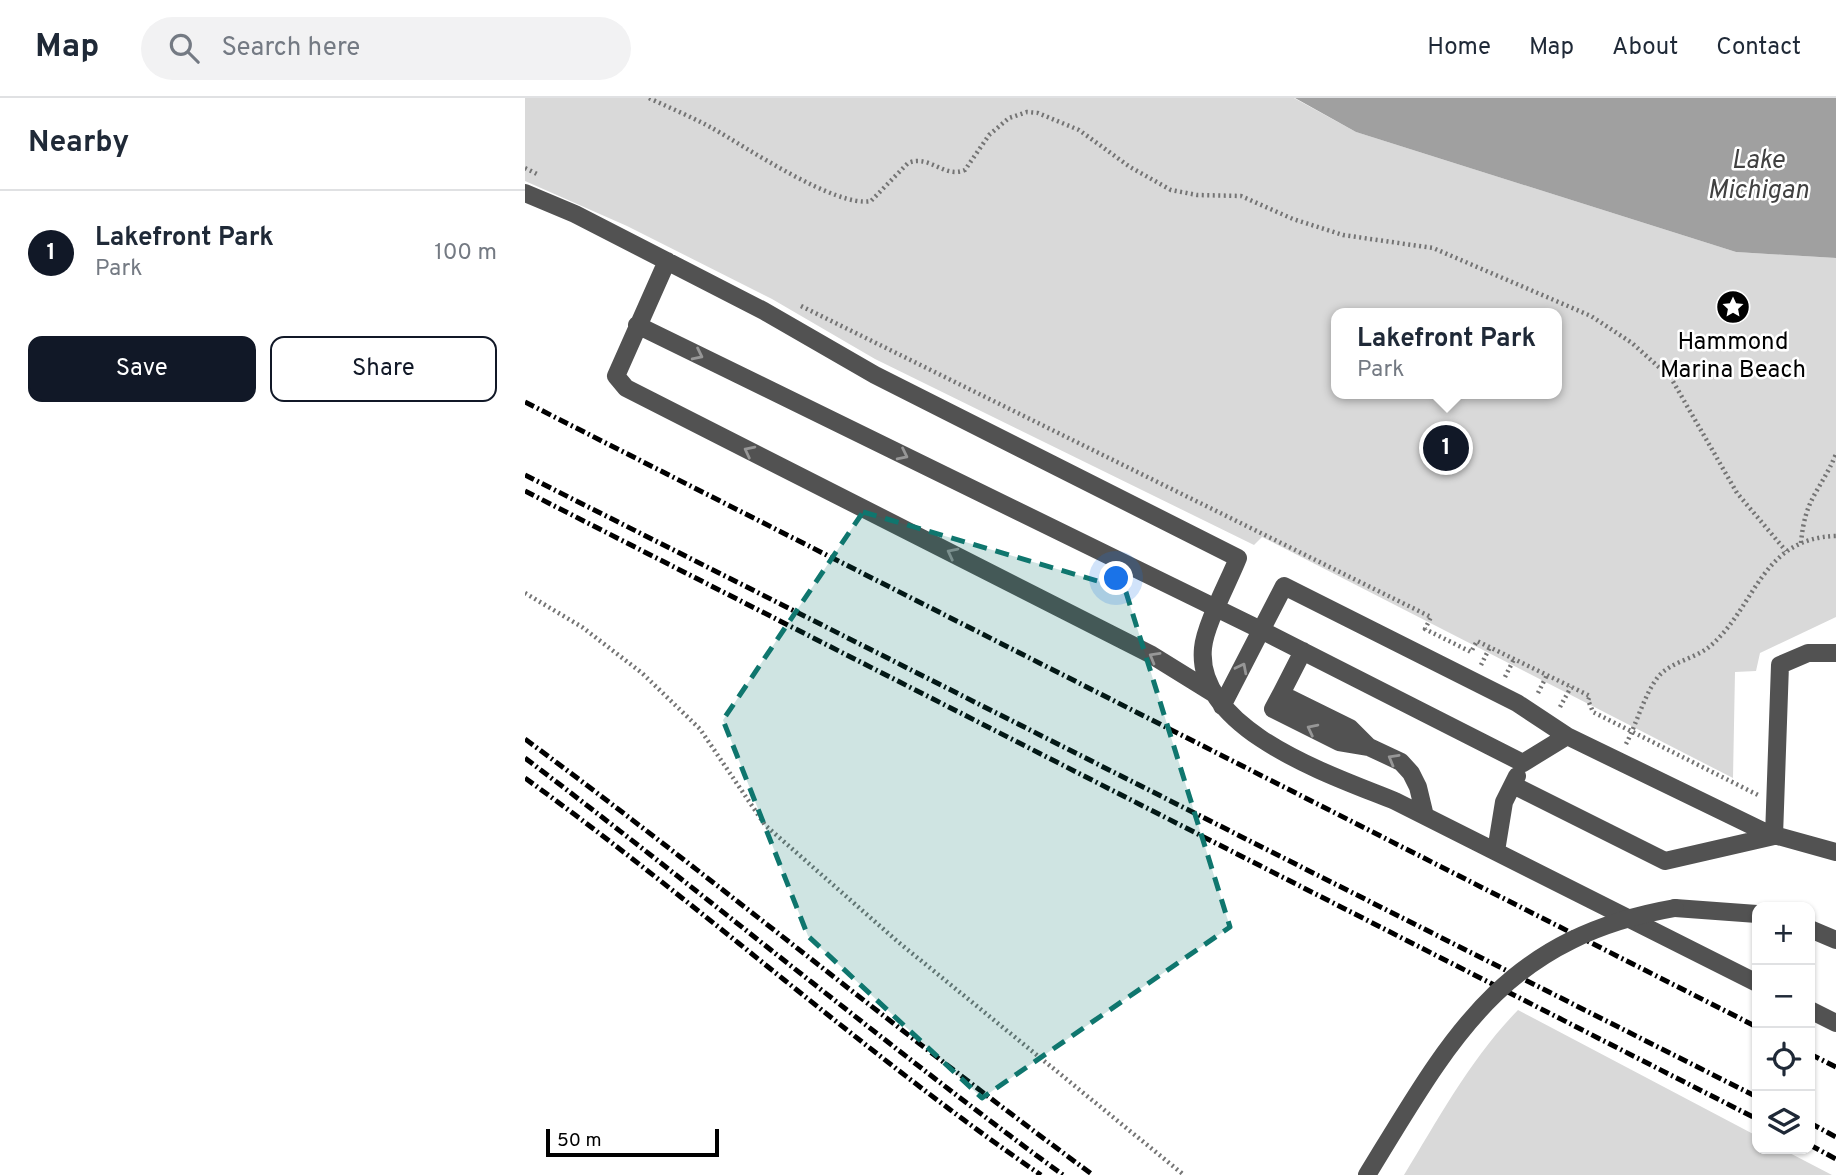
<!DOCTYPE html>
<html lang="en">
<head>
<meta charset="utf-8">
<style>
	body { margin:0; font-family:Overpass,sans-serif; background:#f2f2f3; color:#1f2937 }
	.controls { position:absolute; right:21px; bottom:21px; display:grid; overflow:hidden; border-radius:14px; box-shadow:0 2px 5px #0004 }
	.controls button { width:63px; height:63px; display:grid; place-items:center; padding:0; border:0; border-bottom:2px solid #e0e1e3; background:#fff; color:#1f2937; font:35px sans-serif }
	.scale { position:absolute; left:21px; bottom:18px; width:173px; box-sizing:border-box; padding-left:7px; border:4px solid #000; border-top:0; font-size:19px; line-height:24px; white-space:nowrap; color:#000; -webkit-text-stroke:5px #fff; paint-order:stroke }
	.you { position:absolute; left:592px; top:481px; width:24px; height:24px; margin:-18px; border:5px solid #fff; border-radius:50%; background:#1a73e8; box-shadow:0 0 0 10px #1a73e833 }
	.badge { display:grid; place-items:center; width:46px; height:46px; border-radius:50%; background:#111827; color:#fff; font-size:23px; font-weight:700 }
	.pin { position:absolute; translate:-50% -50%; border:4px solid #fff; box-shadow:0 2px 7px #0006 }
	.popup { position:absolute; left:806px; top:210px; width:231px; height:91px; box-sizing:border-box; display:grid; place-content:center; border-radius:14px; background:#fff; filter:drop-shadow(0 2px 5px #0005); font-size:23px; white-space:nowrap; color:#747a83 }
	.popup b { font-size:26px; color:#1f2937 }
	.popup::after { content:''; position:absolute; left:50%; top:100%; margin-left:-14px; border:14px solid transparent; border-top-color:#fff }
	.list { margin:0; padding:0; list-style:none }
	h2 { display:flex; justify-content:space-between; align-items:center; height:91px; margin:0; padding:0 28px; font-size:30px }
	h2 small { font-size:23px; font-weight:400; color:#747a83 }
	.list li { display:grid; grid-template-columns:46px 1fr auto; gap:21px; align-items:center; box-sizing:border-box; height:126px; padding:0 28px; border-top:2px solid #e0e1e3 }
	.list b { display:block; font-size:26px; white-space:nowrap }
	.list p { margin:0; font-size:23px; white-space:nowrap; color:#747a83 }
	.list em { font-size:23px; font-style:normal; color:#747a83 }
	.actions { display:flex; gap:14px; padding:21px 28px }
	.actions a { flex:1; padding:16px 0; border:2px solid #111827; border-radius:14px; text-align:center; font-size:24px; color:#111827 }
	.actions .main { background:#111827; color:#fff }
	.icon { flex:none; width:38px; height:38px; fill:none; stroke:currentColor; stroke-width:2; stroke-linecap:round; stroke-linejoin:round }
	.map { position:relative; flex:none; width:1311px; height:1077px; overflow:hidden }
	header { display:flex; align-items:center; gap:42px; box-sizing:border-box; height:98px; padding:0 35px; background:#fff; border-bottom:2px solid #e0e1e3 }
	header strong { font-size:33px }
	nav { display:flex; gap:38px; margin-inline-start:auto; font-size:24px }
	.search { width:490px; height:63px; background:#f2f2f3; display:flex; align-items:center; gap:18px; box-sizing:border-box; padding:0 24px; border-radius:38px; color:#747a83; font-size:26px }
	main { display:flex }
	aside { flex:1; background:#fff }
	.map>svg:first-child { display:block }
	.green { fill:#d9d9d9; fill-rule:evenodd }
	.water { fill:#a0a0a0 }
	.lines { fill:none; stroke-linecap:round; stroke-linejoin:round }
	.path { stroke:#747474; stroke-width:4.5; stroke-dasharray:2 3.5; stroke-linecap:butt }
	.minor { stroke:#525252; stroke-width:18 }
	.rail { stroke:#000; stroke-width:5; stroke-dasharray:10 3.5 2 3.5; stroke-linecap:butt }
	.minor-bridge { stroke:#525252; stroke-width:18 }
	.oneway { stroke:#979797 }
	.marked { fill:#0f766e; fill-opacity:0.2; stroke:#0f766e; stroke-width:5; stroke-dasharray:14 9; stroke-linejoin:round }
	.labels { text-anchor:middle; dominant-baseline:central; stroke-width:5; stroke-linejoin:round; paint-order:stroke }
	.poi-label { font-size:24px; fill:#000; stroke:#fff }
	.water-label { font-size:26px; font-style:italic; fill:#414141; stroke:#fff }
</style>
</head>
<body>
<header>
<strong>Map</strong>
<div class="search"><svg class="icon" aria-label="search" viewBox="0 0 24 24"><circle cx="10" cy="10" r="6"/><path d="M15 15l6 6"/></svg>Search here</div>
<nav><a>Home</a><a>Map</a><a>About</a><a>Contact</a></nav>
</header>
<main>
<aside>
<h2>Nearby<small></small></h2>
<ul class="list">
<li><span class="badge">1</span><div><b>Lakefront Park</b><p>Park</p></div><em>100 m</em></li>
</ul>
<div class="actions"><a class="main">Save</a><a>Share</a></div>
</aside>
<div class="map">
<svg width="1311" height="1077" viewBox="0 0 1311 1077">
	<rect width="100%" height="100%" fill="#fff"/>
	<!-- green -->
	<path class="green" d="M 0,0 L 769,0 L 831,34 L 1211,154 L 1311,160 L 1311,519 L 1235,555 L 1231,573 L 1210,574 L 1208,680 L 737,439 L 729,447 L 350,261 L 247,201 L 102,128 L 0,83 ZM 811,215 L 1031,215 L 1031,296 L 811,296 Z
		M 993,912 L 1232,1038 L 1232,1051 L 1257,1051 L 1307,1077 L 879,1077 C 914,1020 946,960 993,912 Z"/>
	<!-- water -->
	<path class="water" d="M 770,0 L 1311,0 L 1311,160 L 1211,154 L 831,34 Z"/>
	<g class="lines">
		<!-- path -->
		<path class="path" d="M 124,0 C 145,10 167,19 187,30 C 221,49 311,110 346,103 L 383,65 C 405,56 419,81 440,72 L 464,37 L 484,20 L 502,14 L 513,15 L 554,32 L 605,69 L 646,92 L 672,97 L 716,98 L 768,121 L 818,137 L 908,150 L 1066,218 L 1107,245 L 1146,280 L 1212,395 L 1261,453
			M 0,70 L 12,76
			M 276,208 L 906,519 L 900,531 L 946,554 L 952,543 L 1065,598 L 1063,602 L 1068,614 L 1233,697
			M 1276,445 C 1280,399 1295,394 1311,356
			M 0,495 L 57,529 L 117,575 L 175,631 L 240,727 L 372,843 L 659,1077
			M 956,567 L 965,549
			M 980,579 L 989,561
			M 1013,595 L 1022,577
			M 1035,609 L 1046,589
			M 1101,646 C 1112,625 1119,597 1133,579 C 1145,564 1169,561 1184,549 C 1231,510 1235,440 1311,438"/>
		<!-- minor -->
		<path class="minor" d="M 0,95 L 50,116 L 239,213 L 350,277 L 713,460 C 704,483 680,527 678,550 C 670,633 809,678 870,703 L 1232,885
			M 142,163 L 91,278 L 101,290 L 625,556 L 688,595
			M 112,227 L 736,532 L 998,665 L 1042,638 L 1242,735 L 1311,754
			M 778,553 L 756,596 L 825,630 L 844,649 L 876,664 L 886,675 L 893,689 L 900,718
			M 756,596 L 748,611 L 814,644 L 844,649
			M 697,608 L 759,488 L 992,605 L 1042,638
			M 988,687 L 1140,763 L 1249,738 L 1255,567 L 1283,555 L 1311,555
			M 971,753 L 979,704 L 992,678
			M 1150,810 L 1232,816
			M 1285,831 L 1311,842
			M 1285,912 L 1311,925"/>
		<!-- rail -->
		<path class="rail" d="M 0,304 L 1232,929
			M 0,377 L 1232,999
			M 0,393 L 1232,1021
			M 0,641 C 192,783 376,936 568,1077
			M 0,660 C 181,797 355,943 538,1077
			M 0,680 C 176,807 337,954 516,1077
			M 1285,956 L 1311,969
			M 1285,1025 L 1311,1039
			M 1285,1047 L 1311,1061"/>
		<!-- minor-bridge -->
		<path class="minor-bridge" d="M 842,1077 C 926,940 977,840 1150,810"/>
	</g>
	<!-- one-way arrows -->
	<defs><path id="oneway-chevron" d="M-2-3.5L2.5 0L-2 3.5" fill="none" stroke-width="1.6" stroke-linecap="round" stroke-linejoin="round" transform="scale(1.75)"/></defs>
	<g class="oneway">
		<use href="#oneway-chevron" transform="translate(173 257) rotate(26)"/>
		<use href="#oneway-chevron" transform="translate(224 353) rotate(-153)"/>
		<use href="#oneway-chevron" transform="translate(378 357) rotate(26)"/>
		<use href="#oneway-chevron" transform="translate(427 455) rotate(-153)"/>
		<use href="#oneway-chevron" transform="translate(629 559) rotate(-150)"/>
		<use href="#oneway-chevron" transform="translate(717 570) rotate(-63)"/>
		<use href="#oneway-chevron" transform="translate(787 631) rotate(-153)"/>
		<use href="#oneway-chevron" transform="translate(868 661) rotate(-150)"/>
	</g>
	<!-- marked area -->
	<path class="marked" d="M 338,414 L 600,491 L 705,829 L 457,1000 L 283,838 L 198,622 Z"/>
	<!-- icons -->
	<defs>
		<g id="sight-disc" transform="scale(1.75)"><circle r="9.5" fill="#000" stroke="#fff"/><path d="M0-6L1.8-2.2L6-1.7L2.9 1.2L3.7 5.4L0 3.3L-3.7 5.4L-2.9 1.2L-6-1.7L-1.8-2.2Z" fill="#fff"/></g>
	</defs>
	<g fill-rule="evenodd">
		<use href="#sight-disc" x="1208" y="209"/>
	</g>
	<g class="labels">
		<!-- poi labels -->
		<g class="poi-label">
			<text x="1208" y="245">Hammond<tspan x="1208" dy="28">Marina Beach</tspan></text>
		</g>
		<!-- water labels -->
		<g class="water-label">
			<text x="1233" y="63">Lake<tspan x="1233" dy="30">Michigan</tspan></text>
		</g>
	</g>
</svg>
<div class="controls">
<button>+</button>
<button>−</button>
<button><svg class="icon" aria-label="locate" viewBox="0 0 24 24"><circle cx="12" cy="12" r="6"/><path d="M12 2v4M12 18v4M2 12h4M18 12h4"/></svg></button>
<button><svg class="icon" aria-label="layers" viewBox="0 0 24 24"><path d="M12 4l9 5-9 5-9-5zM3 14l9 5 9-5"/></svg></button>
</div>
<div class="scale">50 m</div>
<div class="you"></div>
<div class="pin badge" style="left:921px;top:350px">1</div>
<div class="popup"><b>Lakefront Park</b>Park</div>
</div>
</main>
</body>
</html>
